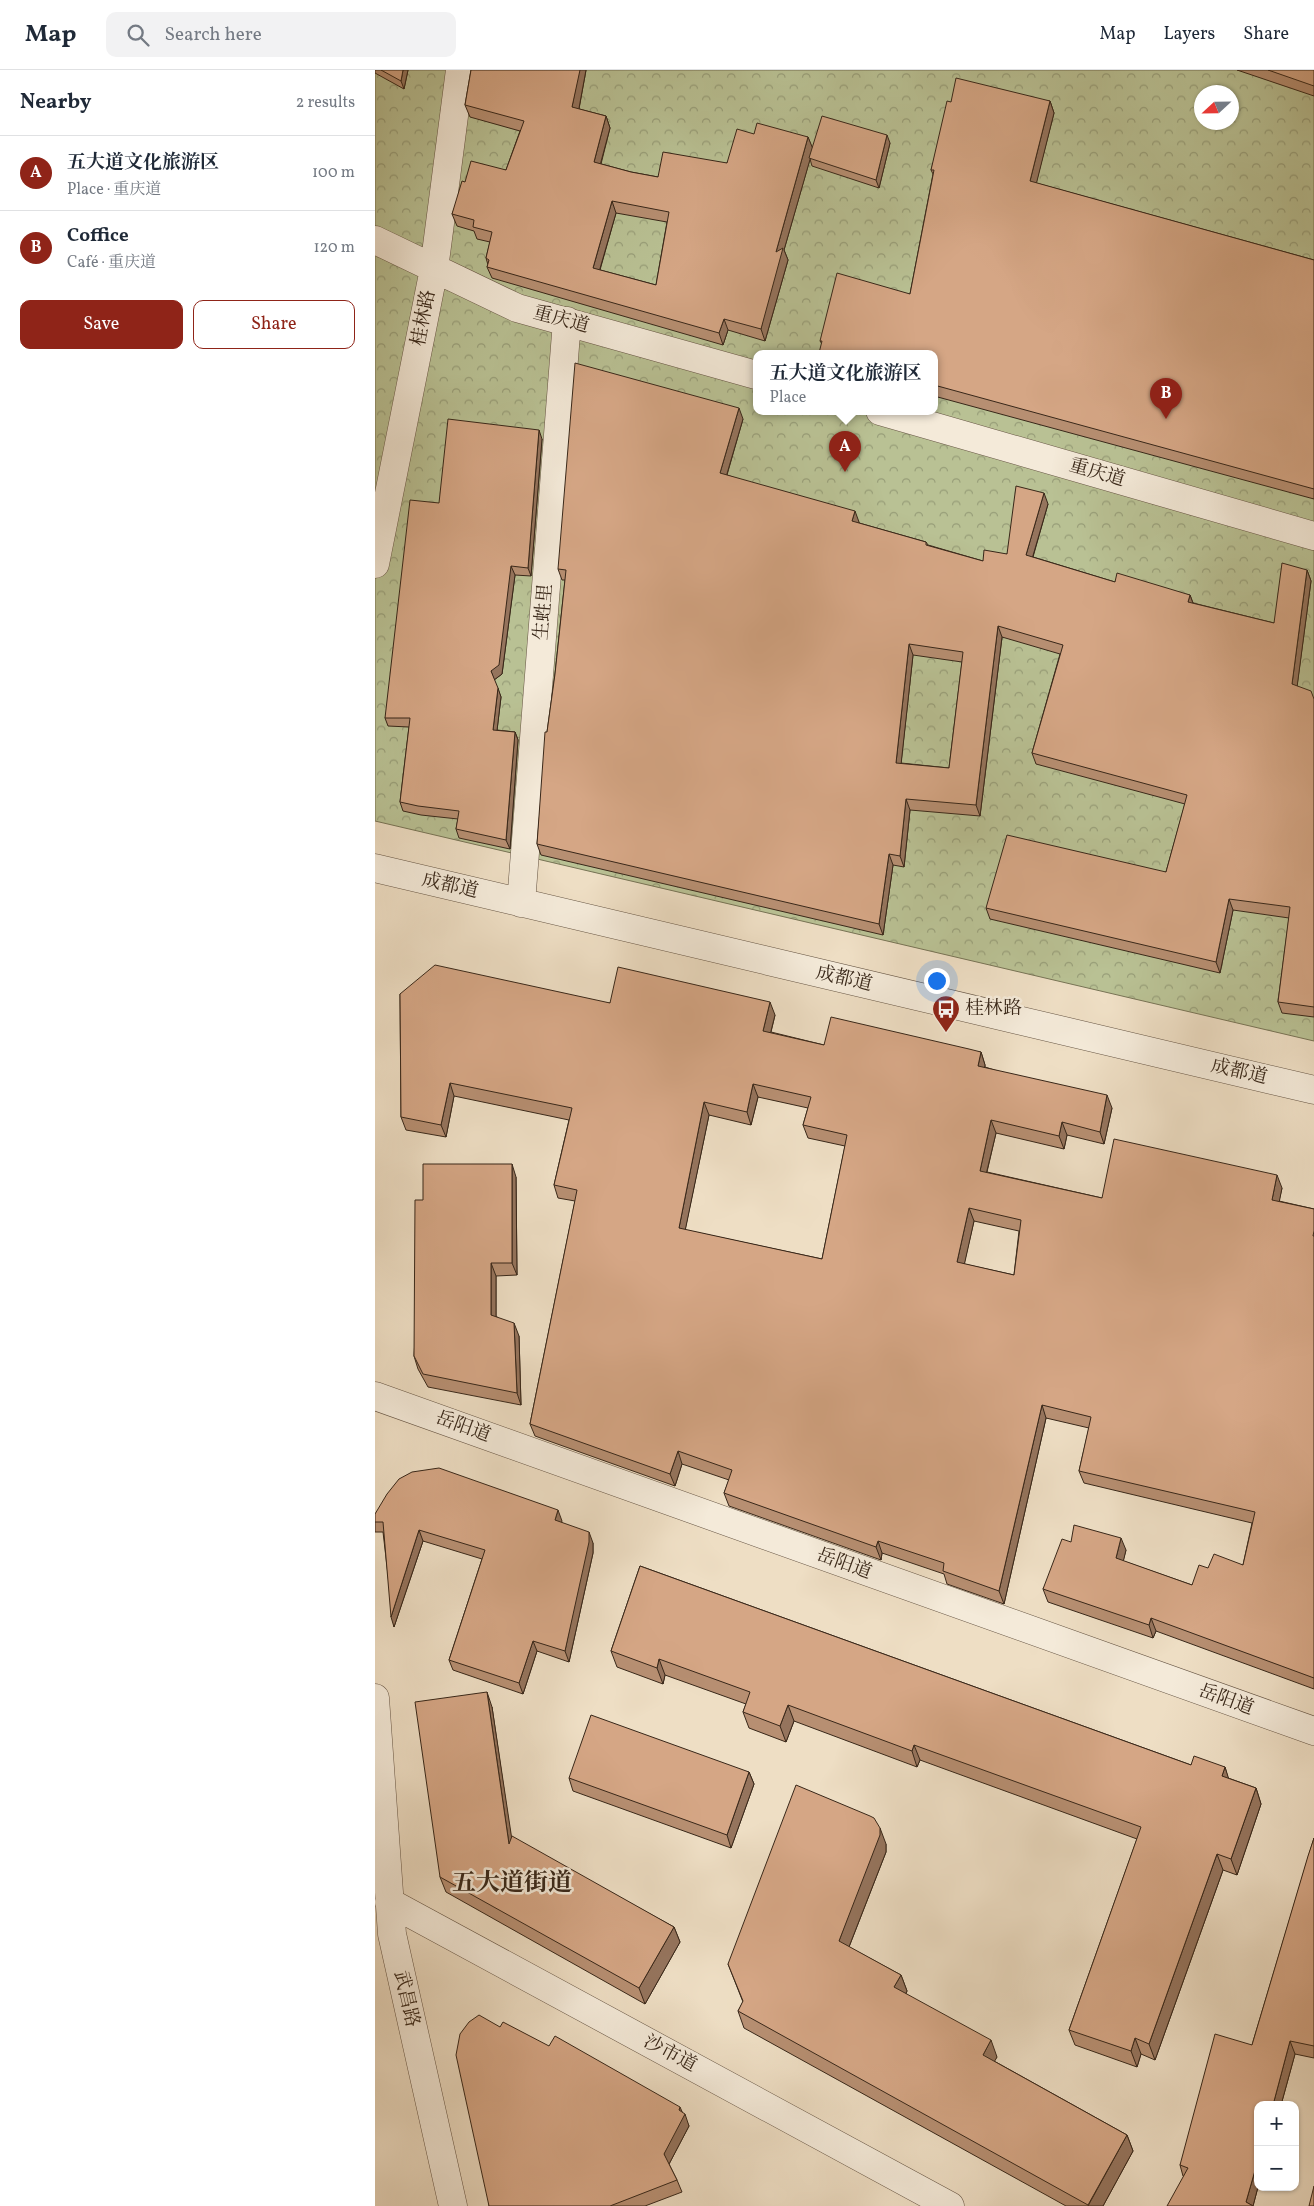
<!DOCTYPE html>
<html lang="en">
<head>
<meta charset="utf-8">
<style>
	body { margin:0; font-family:Vollkorn,"Noto Serif SC",serif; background:#f2f2f3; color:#1f2937 }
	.controls { position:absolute; right:15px; bottom:15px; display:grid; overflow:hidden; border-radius:10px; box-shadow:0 1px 4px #0004 }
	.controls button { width:45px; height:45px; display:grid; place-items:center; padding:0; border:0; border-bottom:1px solid #e0e1e3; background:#fff; color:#1f2937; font:25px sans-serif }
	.compass { position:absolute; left:819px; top:15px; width:45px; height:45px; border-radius:50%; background:#fff; box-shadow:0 1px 4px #0004; rotate:248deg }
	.you { position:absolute; left:561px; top:910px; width:18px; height:18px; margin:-12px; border:4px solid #fff; border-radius:50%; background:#1a73e8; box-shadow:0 0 0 8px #1a73e833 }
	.badge { display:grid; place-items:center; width:32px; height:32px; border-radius:50%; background:#8f2418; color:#fff; font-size:16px; font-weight:700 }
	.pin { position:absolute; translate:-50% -41px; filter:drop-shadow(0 1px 2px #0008) }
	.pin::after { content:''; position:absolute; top:26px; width:18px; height:15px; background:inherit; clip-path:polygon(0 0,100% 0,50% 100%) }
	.popup { position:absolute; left:378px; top:280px; width:185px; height:65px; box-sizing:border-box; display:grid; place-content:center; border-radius:10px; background:#fff; filter:drop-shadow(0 1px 4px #0005); font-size:16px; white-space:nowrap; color:#747a83 }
	.popup b { font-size:19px; color:#1f2937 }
	.popup::after { content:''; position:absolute; left:50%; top:100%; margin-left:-10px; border:10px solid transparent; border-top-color:#fff }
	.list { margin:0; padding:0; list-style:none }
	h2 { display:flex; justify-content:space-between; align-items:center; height:65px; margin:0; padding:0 20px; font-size:21px }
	h2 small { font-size:16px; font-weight:400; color:#747a83 }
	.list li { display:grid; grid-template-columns:32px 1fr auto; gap:15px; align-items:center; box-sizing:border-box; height:75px; padding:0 20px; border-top:1px solid #e0e1e3 }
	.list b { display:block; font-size:19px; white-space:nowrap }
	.list p { margin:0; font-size:16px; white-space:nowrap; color:#747a83 }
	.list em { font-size:16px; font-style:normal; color:#747a83 }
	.actions { display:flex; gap:10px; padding:15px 20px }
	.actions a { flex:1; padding:11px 0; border:1px solid #8f2418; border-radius:10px; text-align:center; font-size:18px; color:#8f2418 }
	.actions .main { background:#8f2418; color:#fff }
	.icon { flex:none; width:28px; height:28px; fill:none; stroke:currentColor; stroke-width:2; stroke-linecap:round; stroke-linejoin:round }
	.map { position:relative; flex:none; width:939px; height:2136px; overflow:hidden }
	header { display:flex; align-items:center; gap:30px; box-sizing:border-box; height:70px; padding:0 25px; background:#fff; border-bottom:1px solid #e0e1e3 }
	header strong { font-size:24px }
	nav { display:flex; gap:28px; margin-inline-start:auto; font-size:18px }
	.search { width:350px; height:45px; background:#f2f2f3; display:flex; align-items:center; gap:12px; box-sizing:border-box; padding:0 18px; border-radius:10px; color:#747a83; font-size:19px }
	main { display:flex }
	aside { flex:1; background:#fff }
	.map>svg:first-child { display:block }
	.forest { fill:url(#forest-crowns); stroke:#787456; fill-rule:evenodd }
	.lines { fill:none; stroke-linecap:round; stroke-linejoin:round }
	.minor-casing { stroke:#654; stroke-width:29 }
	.minor { stroke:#f4ead9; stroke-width:28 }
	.wall { fill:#b78f72; stroke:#382719; fill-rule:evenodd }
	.shaded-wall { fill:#95745d; stroke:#382719 }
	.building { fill:#d5a685; stroke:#382719; fill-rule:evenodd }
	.labels { text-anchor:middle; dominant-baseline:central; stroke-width:5; stroke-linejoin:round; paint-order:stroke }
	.street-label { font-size:19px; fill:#382719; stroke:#f4ead9 }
	.poi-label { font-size:19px; fill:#382719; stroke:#f4ead9; text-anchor:start }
	.district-label { font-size:24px; font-weight:bold; fill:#382719; stroke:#f4ead9 }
</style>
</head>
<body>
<header>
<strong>Map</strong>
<div class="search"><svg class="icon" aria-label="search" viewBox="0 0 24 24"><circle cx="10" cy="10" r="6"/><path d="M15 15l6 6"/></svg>Search here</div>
<nav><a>Map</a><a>Layers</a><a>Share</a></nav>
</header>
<main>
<aside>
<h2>Nearby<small>2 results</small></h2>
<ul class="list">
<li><span class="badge">A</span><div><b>五大道文化旅游区</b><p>Place · 重庆道</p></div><em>100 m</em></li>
<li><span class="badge">B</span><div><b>Coffice</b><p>Café · 重庆道</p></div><em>120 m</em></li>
</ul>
<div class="actions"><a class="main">Save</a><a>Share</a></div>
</aside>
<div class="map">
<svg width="939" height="2136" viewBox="0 0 939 2136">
	<defs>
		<pattern id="forest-crowns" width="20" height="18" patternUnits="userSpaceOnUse" patternTransform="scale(1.25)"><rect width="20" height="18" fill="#b9c194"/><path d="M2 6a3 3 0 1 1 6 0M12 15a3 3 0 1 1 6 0" fill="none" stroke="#979d78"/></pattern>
	</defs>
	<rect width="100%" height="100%" fill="#eedec4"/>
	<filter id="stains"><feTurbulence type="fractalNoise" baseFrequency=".004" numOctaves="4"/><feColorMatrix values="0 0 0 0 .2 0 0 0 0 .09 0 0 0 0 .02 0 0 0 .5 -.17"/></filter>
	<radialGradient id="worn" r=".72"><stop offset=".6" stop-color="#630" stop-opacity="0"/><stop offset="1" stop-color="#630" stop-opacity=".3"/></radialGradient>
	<!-- forest -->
	<path class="forest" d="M 0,0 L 939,0 L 939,971 L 0,751 ZM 826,22 L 856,22 L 856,52 L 826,52 ZM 381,283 L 559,283 L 559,341 L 381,341 Z"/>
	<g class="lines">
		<!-- minor casing -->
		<g class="minor-casing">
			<path id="minor" d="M 0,170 L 142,238 L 381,305
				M 505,341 L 939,466
				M 0,494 L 59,199 L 85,0
				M 0,798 L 939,1020
				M 146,833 L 192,251
				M 0,1326 L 939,1661
				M 0,1628 L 17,1864 L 78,2136
				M 14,1832 L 575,2136"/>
		</g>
		<!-- minor -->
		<use href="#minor" class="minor"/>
	</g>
	<!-- wall -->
	<path class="wall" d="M 0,0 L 33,0 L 29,19 L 0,3 Z
		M 96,0 L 211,0 L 204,39 L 231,46 L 235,58 L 226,94 L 256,102 L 283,107 L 352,93 L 379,64 L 433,67 L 437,78 L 515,73 L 504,118 L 437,96 L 435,89 L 409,180 L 413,190 L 390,271 L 353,260 L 348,275 L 117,208 L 112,197 L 113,195 L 111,188 L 115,172 L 102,169 L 99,161 L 82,156 L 77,144 L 90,112 L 131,100 L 145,61 L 95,47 L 90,35 ZM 241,143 L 292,152 L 281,215 L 225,200 Z
		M 862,0 L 939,0 L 939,26 Z
		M 675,31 L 679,43 L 661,113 L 939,190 L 939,429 L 559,326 L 559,283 L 447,274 L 445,271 L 535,224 L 558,104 L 556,100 L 576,32 Z
		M 368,349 L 352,405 L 484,452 L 484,453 L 551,472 L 553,475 L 608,491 L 632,484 L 673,434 L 658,487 L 740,512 L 815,525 L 818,533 L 899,553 L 932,500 L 936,511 L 922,616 L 939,629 L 939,947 L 907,943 L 903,932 L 914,848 L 858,840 L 845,903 L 615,849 L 611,838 L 791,802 L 810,734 L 661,694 L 657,683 L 685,584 L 627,567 L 605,746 L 535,740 L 529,797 L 518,795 L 508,865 L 166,785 L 162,774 L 172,662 L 180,604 L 190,510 L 187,510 L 183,499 ZM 538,585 L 587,592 L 574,698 L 526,693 Z
		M 167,369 L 156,506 L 140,505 L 127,604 L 119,610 L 126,627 L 122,660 L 140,662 L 143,670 L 135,779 L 84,768 L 81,759 L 83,749 L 46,745 L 28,741 L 25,732 L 34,657 L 13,656 L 10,648 Z
		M 25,924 L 235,933 L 400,945 L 396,962 L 449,975 L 606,982 L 610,995 L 610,997 L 737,1038 L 729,1074 L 692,1065 L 689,1079 L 621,1063 L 612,1102 L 727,1128 L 907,1118 L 904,1131 L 939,1139 L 939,1619 L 781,1561 L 778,1568 L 673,1532 L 668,1519 L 696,1472 L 751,1480 L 748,1491 L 817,1515 L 833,1498 L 868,1495 L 877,1453 L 709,1413 L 704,1401 L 714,1358 L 671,1348 L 629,1534 L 572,1514 L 569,1504 L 507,1483 L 506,1490 L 354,1436 L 349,1423 L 354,1410 L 307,1394 L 300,1416 L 160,1366 L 155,1354 L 200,1131 L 183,1128 L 179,1115 L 194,1050 L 79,1026 L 71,1067 L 31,1060 L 26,1047 ZM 383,1027 L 433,1038 L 428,1055 L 433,1068 L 470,1076 L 447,1189 L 310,1160 L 334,1045 L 376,1055 ZM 599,1151 L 644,1161 L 639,1205 L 589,1194 Z
		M 141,1107 L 142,1205 L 121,1206 L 121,1246 L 144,1266 L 146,1335 L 53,1317 L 43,1299 L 39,1286 L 48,1130 Z
		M 0,1444 L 187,1451 L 186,1452 L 218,1473 L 218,1483 L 194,1592 L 162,1581 L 148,1624 L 78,1600 L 74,1590 L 107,1489 L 48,1471 L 19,1557 L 8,1462 L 0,1462 Z
		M 265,1496 L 816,1695 L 850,1697 L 853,1708 L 881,1718 L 886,1734 L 862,1805 L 848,1800 L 780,1990 L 766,1984 L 762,1997 L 700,1975 L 694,1960 L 762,1769 L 545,1690 L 542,1697 L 419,1651 L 411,1672 L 374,1658 L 368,1642 L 371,1634 L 290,1605 L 288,1614 L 242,1597 L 236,1581 Z
		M 117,1637 L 136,1768 L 299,1857 L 305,1872 L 270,1934 L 71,1822 L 65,1807 Z
		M 374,1702 L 379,1714 L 356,1778 L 198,1721 L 194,1708 Z
		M 939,1768 L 939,1988 L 920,1984 L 906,2035 L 883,2035 L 883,2117 L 878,2136 L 808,2106 L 805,2095 L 877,1975 Z
		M 511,1774 L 511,1782 L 474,1877 L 526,1905 L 532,1921 L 531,1924 L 622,1987 L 619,1991 L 752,2065 L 758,2081 L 728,2136 L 691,2136 L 369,1958 L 363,1941 L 368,1932 L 353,1894 Z
		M 125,1957 L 307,2042 L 314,2056 L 294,2094 L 302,2110 L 307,2122 L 270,2136 L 114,2136 Z"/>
	<!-- shaded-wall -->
	<path class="shaded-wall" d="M 28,0 L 33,0 L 29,19 L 26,11 Z
		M 204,0 L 211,0 L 202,49 L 197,37 Z
		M 675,31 L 679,43 L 659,123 L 655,111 Z
		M 231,46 L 235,58 L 223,103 L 219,92 Z
		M 512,65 L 515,73 L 504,118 L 501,110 Z
		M 433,67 L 438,79 L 409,180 L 413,190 L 390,271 L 386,259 L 401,182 Z
		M 237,131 L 241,143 L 222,209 L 218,198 Z
		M 349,249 L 353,260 L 348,275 L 344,263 Z
		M 364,338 L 368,349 L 349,414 L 345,403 Z
		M 164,360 L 167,369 L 156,506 L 153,498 Z
		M 669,423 L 673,434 L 655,496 L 651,485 Z
		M 480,441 L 484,452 L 481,462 L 477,451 Z
		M 136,496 L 140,505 L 127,604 L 119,610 L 116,601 Z
		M 932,500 L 936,511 L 921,625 L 917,614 Z
		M 815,525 L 819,536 L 813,532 Z
		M 623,556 L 627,567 L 605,746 L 601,735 Z
		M 534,574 L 538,585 L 525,704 L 521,693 Z
		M 123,618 L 126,627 L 121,669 L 118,660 Z
		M 140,662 L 143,670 L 135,779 L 131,770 Z
		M 531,729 L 535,740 L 529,797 L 525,786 Z
		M 514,784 L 518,795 L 508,865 L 504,854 Z
		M 854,829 L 858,840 L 845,903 L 841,892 Z
		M 395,932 L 400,945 L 393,973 L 388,961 Z
		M 606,982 L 610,995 L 608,1008 L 603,996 Z
		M 75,1013 L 79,1026 L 71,1067 L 66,1055 Z
		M 378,1014 L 383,1027 L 376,1055 L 372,1042 Z
		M 732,1025 L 737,1038 L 729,1074 L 725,1062 Z
		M 329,1032 L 334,1045 L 308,1171 L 304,1158 Z
		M 616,1050 L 621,1063 L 609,1113 L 605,1101 Z
		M 687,1052 L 692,1065 L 689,1079 L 684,1066 Z
		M 137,1094 L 141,1107 L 142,1205 L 137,1193 Z
		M 902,1105 L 907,1118 L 902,1143 L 897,1130 Z
		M 594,1138 L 599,1151 L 587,1205 L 582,1192 Z
		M 116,1193 L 121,1206 L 121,1257 L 116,1245 Z
		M 139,1253 L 144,1266 L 146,1335 L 142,1323 Z
		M 667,1335 L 671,1348 L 629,1534 L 624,1521 Z
		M 303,1381 L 307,1394 L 300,1416 L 295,1404 Z
		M 183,1440 L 187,1451 L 184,1461 L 180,1450 Z
		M 44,1460 L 48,1471 L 19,1557 L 16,1547 Z
		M 214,1462 L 218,1473 L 218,1483 L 194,1592 L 190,1581 Z
		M 746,1468 L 751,1480 L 746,1501 L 741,1488 Z
		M 503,1471 L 507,1483 L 506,1490 L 501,1477 Z
		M 776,1548 L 781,1561 L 778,1568 L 774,1555 Z
		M 158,1571 L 162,1581 L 148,1624 L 144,1613 Z
		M 284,1589 L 290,1605 L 288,1614 L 282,1598 Z
		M 112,1622 L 117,1637 L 140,1790 L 134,1774 Z
		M 413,1635 L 419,1651 L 411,1672 L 405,1656 Z
		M 539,1675 L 545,1690 L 542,1697 L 537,1681 Z
		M 850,1697 L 855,1713 L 847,1706 Z
		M 374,1702 L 379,1714 L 356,1778 L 352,1765 Z
		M 881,1718 L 886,1734 L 862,1805 L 856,1789 Z
		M 505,1758 L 511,1774 L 511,1782 L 470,1887 L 464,1871 Z
		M 842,1784 L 848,1800 L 780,1990 L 774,1974 Z
		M 299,1857 L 305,1872 L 270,1934 L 264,1918 Z
		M 526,1905 L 532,1921 L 525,1934 L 519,1917 Z
		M 760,1968 L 766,1984 L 762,1997 L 756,1981 Z
		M 616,1970 L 622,1987 L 614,2001 L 608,1985 Z
		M 915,1971 L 920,1984 L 906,2035 L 898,2035 Z
		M 305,2037 L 309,2046 L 310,2044 L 314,2056 L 293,2096 L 289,2084 L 304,2040 Z
		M 752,2065 L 758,2081 L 728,2136 L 713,2136 Z
		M 883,2090 L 883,2117 L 878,2136 L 871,2132 Z"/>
	<!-- building -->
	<path class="building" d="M 6,0 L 28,0 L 26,11 Z
		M 96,0 L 205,0 L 197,37 L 231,46 L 219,92 L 256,102 L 283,107 L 288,82 L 352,93 L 362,59 L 379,64 L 382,53 L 433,67 L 401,182 L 408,178 L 386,259 L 349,249 L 344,263 L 112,197 L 114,190 L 111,188 L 117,162 L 98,157 L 99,150 L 77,144 L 87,111 L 90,112 L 96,91 L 131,100 L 149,51 L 90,35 ZM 237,131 L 294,142 L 281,215 L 218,198 Z
		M 893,0 L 939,0 L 939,16 Z
		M 581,8 L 675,31 L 655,111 L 939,190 L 939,419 L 559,315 L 559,283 L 444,283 L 447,271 L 445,271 L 462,203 L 535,224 L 559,100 L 556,100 L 572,31 L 576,32 Z
		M 447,46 L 512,65 L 501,110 L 434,88 Z
		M 200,293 L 364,338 L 345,403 L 480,441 L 477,451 L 551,472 L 551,475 L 608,491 L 609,480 L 632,484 L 641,416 L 669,423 L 651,485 L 740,512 L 742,503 L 815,525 L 813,532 L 899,553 L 907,493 L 932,500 L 917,614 L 936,621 L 939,629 L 939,937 L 903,932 L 915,837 L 854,829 L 841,892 L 611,838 L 632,765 L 791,802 L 812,725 L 657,683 L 688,575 L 623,556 L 601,735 L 531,729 L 525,786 L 514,784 L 504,854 L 162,774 L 170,662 L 172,662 L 180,604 L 191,500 L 183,499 ZM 534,574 L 588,582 L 574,698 L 521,693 Z
		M 73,349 L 164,360 L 153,498 L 136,496 L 124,595 L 116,601 L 123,618 L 118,660 L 140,662 L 131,770 L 81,759 L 84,741 L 43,736 L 25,732 L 35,648 L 10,648 L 35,430 L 64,433 Z
		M 60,895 L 235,933 L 243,897 L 395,932 L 388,961 L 449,975 L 456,947 L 594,979 L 606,982 L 603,996 L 732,1025 L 725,1062 L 687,1052 L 684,1066 L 616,1050 L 605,1101 L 727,1128 L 739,1069 L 902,1105 L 897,1130 L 939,1139 L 939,1161 L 938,1166 L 939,1166 L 939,1608 L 776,1548 L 774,1555 L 668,1519 L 687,1469 L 696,1472 L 699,1455 L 746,1468 L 741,1488 L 817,1515 L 824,1495 L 833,1498 L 839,1484 L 868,1495 L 880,1442 L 704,1401 L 716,1347 L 667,1335 L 624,1521 L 568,1501 L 569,1493 L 503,1471 L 501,1477 L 349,1423 L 357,1400 L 303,1381 L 295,1404 L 155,1354 L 202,1120 L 179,1115 L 197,1038 L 75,1013 L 66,1055 L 26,1047 L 25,924 ZM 378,1014 L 436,1027 L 428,1055 L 472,1065 L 447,1189 L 304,1158 L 329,1032 L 372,1042 ZM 594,1138 L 646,1150 L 639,1205 L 582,1192 Z
		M 48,1094 L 137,1094 L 137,1193 L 116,1193 L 116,1245 L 139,1253 L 142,1323 L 48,1304 L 39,1286 L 40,1130 L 48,1130 Z
		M 64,1398 L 183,1440 L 180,1450 L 214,1462 L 214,1472 L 190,1581 L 158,1571 L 144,1613 L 74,1590 L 110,1480 L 44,1460 L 16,1547 L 8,1452 L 0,1452 L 0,1444 L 12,1424 L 24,1409 L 37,1402 Z
		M 265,1496 L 816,1695 L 819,1686 L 850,1697 L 847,1706 L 881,1718 L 856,1789 L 842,1784 L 774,1974 L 760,1968 L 756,1981 L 694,1960 L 766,1757 L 539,1675 L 537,1681 L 413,1635 L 405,1656 L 368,1642 L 375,1622 L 284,1589 L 282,1598 L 236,1581 Z
		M 112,1622 L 134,1774 L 137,1766 L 299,1857 L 264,1918 L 65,1807 L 40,1632 Z
		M 216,1645 L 374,1702 L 352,1765 L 194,1708 Z
		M 421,1715 L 495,1746 L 499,1748 L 505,1758 L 505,1765 L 464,1871 L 526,1905 L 519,1917 L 616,1970 L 608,1985 L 752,2065 L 713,2135 L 363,1941 L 368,1931 L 353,1894 Z
		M 939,1768 L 939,1976 L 915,1971 L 898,2035 L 883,2035 L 883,2090 L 871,2132 L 878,2136 L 792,2136 L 813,2098 L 805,2095 L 840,1964 L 877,1975 L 933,1786 Z
		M 104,1945 L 125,1957 L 128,1952 L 174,1976 L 180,1966 L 305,2037 L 304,2040 L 310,2044 L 289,2084 L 302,2110 L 235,2136 L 114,2136 L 81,1985 L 85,1964 L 94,1952 Z
		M 939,2116 L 939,2136 L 934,2136 Z"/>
	<!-- icons -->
	<defs>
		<g id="bus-pin" transform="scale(1.4375)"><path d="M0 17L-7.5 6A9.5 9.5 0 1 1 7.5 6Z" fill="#8f2418" stroke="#f4ead9"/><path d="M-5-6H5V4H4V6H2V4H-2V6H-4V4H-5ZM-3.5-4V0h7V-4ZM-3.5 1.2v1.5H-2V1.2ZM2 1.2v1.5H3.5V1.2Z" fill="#fff"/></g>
	</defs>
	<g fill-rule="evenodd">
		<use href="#bus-pin" x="571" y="939"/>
	</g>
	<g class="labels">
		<!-- street labels -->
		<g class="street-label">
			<text transform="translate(49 248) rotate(-79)">桂林路</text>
			<text transform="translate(186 250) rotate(15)">重庆道</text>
			<text transform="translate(722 403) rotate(16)">重庆道</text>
			<text transform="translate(169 542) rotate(-85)">生﨡里</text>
			<text transform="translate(75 816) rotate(13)">成都道</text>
			<text transform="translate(469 909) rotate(13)">成都道</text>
			<text transform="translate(864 1002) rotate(13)">成都道</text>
			<text transform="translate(88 1357) rotate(20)">岳阳道</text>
			<text transform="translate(469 1494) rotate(20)">岳阳道</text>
			<text transform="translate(851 1630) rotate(20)">岳阳道</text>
			<text transform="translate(31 1929) rotate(77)">武昌路</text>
			<text transform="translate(295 1984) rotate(28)">沙市道</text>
		</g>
		<!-- poi labels -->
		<g class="poi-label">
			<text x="590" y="939">桂林路</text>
		</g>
		<!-- district labels -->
		<g class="district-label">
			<text x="137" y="1814">五大道街道</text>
		</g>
	</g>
	<rect width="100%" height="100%" filter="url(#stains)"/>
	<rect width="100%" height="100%" fill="url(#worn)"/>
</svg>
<div class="controls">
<button>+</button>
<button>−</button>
</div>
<svg class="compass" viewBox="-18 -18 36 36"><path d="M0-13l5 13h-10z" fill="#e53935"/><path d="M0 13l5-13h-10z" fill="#747a83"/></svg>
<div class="you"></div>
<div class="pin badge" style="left:470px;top:402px">A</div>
<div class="popup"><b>五大道文化旅游区</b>Place</div>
<div class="pin badge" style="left:791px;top:349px">B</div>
</div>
</main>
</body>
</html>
